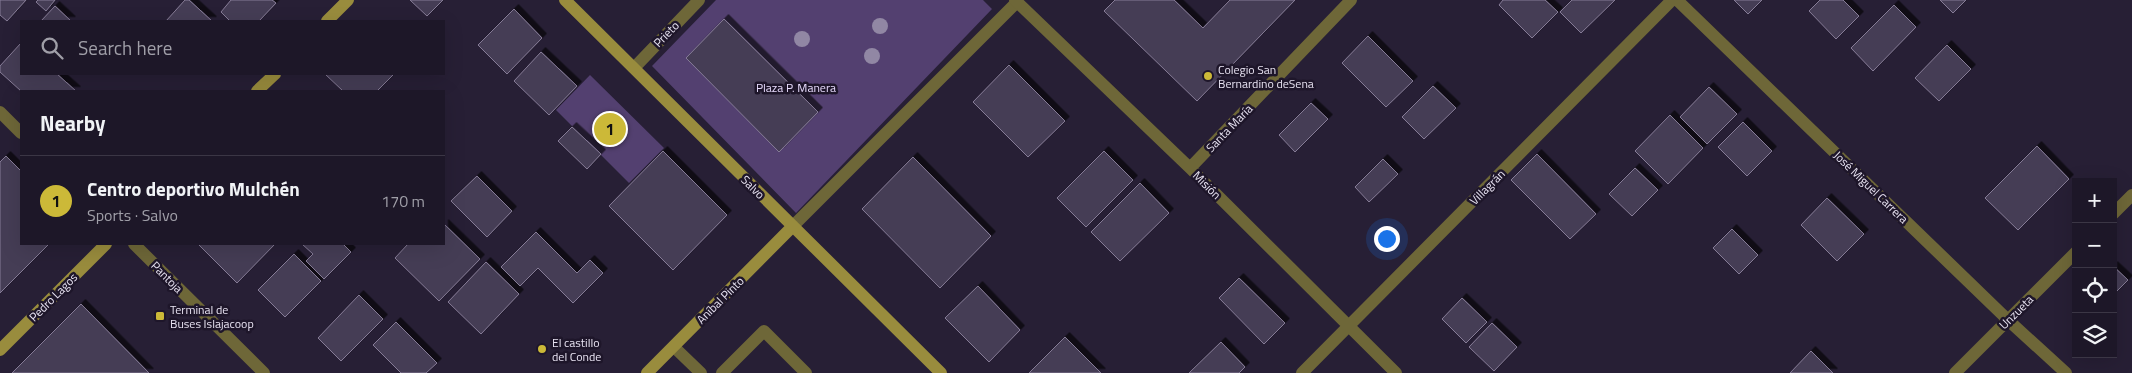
<!DOCTYPE html>
<html lang="en">
<head>
<meta charset="utf-8">
<style>
	body { margin:0; font-family:"Titillium Web",sans-serif; background:#252030; color:#f1f3f6 }
	.controls { position:absolute; right:15px; bottom:15px; display:grid; overflow:hidden; border-radius:0px; box-shadow:0 5px 20px #0002 }
	.controls button { width:45px; height:45px; display:grid; place-items:center; padding:0; border:0; border-bottom:1px solid #3b3645; background:#1d1728; color:#f1f3f6; font:25px sans-serif }
	.you { position:absolute; left:1386px; top:238px; width:18px; height:18px; margin:-12px; border:4px solid #fff; border-radius:50%; background:#1a73e8; box-shadow:0 0 0 8px #1a73e833 }
	.badge { display:grid; place-items:center; width:32px; height:32px; border-radius:50%; background:#ccb938; color:#111; font-size:16px; font-weight:700 }
	.pin { position:absolute; translate:-50% -50%; border:2px solid #fff; box-shadow:0 1px 5px #0006 }
	.list { margin:0; padding:0; list-style:none }
	h2 { display:flex; justify-content:space-between; align-items:center; height:65px; margin:0; padding:0 20px; font-size:21px }
	h2 small { font-size:16px; font-weight:400; color:#a09fa8 }
	.list li { display:grid; grid-template-columns:32px 1fr auto; gap:15px; align-items:center; box-sizing:border-box; height:90px; padding:0 20px; border-top:1px solid #3b3645 }
	.list b { display:block; font-size:19px; white-space:nowrap }
	.list p { margin:0; font-size:16px; white-space:nowrap; color:#a09fa8 }
	.list em { font-size:16px; font-style:normal; color:#a09fa8 }
	.icon { flex:none; width:28px; height:28px; fill:none; stroke:currentColor; stroke-width:2; stroke-linecap:round; stroke-linejoin:round }
	.map { position:relative; flex:none; width:2132px; height:373px; overflow:hidden }
	.search { position:absolute; background:#1d1728; box-shadow:0 5px 20px #0002; left:20px; top:20px; width:425px; height:55px; display:flex; align-items:center; gap:12px; box-sizing:border-box; padding:0 18px; border-radius:0px; color:#a09fa8; font-size:19px }
	.panel { position:absolute; background:#1d1728; box-shadow:0 5px 20px #0002; left:20px; top:90px; width:425px; height:155px; border-radius:0px }
	.map>svg:first-child { display:block }
	.green { fill:#534070 }
	.building { fill:#453c54; stroke:#867c97; filter:url(#shadow) }
	.lines { fill:none; stroke-linecap:round; stroke-linejoin:round }
	.service { stroke:#6e6738; stroke-width:12 }
	.pedestrian { stroke:#6e6738; stroke-width:12 }
	.minor { stroke:#6e6738; stroke-width:12 }
	.tertiary { stroke:#6e6738; stroke-width:12 }
	.secondary { stroke:#998c3d; stroke-width:12 }
	.tree { fill:#9187a4 }
	.poi-dot { fill:#ccb938; stroke:#1e162a; stroke-width:2 }
	.labels { text-anchor:middle; dominant-baseline:central; stroke-width:5; stroke-linejoin:round; paint-order:stroke }
	.street-label { font-size:12px; fill:#e8e3f2; stroke:#1e162a }
	.poi-label { font-size:12px; fill:#e8e3f2; stroke:#1e162a; text-anchor:start }
	.park-label { font-size:12px; fill:#e8dcfe; stroke:#1e162a }
</style>
</head>
<body>
<div class="map">
<svg width="2132" height="373" viewBox="0 0 2132 373">
	<defs>
		<filter id="shadow"><feDropShadow dx="4.5" dy="-4.5" stdDeviation="0" flood-color="#0009"/></filter>
	</defs>
	<rect width="100%" height="100%" fill="#271f35"/>
	<!-- green -->
	<path class="green" d="M 716,0 L 983,0 L 992,9 L 796,213 L 652,66 Z
		M 590,75 L 664,148 L 629,183 L 556,110 Z"/>
	<!-- building -->
	<path class="building" d="M 0,0 L 26,0 L 7,21 L 0,15 Z
		M 38,0 L 55,0 L 46,11 L 36,2 Z
		M 185,0 L 189,0 L 212,21 L 166,21 Z
		M 231,0 L 272,0 L 276,3 L 259,21 L 230,21 L 221,12 Z
		M 410,0 L 443,0 L 427,16 Z
		M 1115,0 L 1174,0 L 1203,28 L 1230,0 L 1295,0 L 1197,101 L 1104,11 Z
		M 1503,0 L 1545,0 L 1558,12 L 1532,38 L 1499,5 Z
		M 1572,0 L 1615,0 L 1581,33 L 1560,12 Z
		M 1734,0 L 1762,0 L 1748,14 Z
		M 1820,0 L 1843,0 L 1859,16 L 1836,39 L 1809,11 Z
		M 1940,0 L 1966,0 L 1953,13 Z
		M 1894,5 L 1916,27 L 1873,71 L 1851,48 Z
		M 55,6 L 71,21 L 41,21 Z
		M 514,9 L 542,38 L 507,74 L 478,45 Z
		M 724,19 L 818,112 L 779,152 L 686,58 Z
		M 1368,36 L 1413,81 L 1386,107 L 1342,63 Z
		M 21,43 L 21,74 L 57,74 L 76,91 L 21,91 L 0,72 L 0,66 Z
		M 1947,45 L 1971,69 L 1939,101 L 1915,78 Z
		M 541,52 L 577,86 L 549,115 L 514,81 Z
		M 1009,65 L 1065,121 L 1028,157 L 973,102 Z
		M 325,74 L 394,74 L 377,91 L 343,91 Z
		M 1433,86 L 1456,108 L 1424,139 L 1402,117 Z
		M 1709,87 L 1737,114 L 1707,144 L 1680,117 Z
		M 1311,103 L 1328,119 L 1295,152 L 1279,135 Z
		M 1670,115 L 1703,148 L 1668,184 L 1635,151 Z
		M 1743,122 L 1772,151 L 1747,176 L 1718,147 Z
		M 572,127 L 601,154 L 587,169 L 558,141 Z
		M 2037,146 L 2069,179 L 2018,230 L 1985,198 Z
		M 663,151 L 727,215 L 673,270 L 609,206 Z
		M 1104,151 L 1133,180 L 1086,227 L 1057,198 Z
		M 1537,154 L 1596,214 L 1570,239 L 1511,180 Z
		M 6,156 L 21,171 L 21,244 L 49,244 L 0,293 L 0,162 Z
		M 913,157 L 991,236 L 940,288 L 862,209 Z
		M 1383,159 L 1398,174 L 1369,202 L 1355,187 Z
		M 1635,168 L 1658,190 L 1632,216 L 1609,194 Z
		M 477,176 L 512,211 L 487,237 L 451,201 Z
		M 1140,183 L 1169,213 L 1120,261 L 1091,232 Z
		M 1827,198 L 1864,234 L 1837,261 L 1801,225 Z
		M 444,224 L 480,259 L 439,301 L 395,258 L 408,244 L 444,244 Z
		M 1732,229 L 1758,255 L 1739,274 L 1713,248 Z
		M 536,232 L 577,273 L 590,260 L 603,273 L 573,303 L 538,268 L 520,286 L 501,267 Z
		M 198,244 L 275,244 L 237,283 Z
		M 302,244 L 343,244 L 351,252 L 324,279 L 306,261 L 313,254 Z
		M 294,254 L 321,281 L 285,317 L 258,290 Z
		M 486,262 L 519,294 L 481,334 L 448,302 Z
		M 2113,266 L 2128,280 L 2113,295 Z
		M 1239,278 L 1285,323 L 1264,344 L 1219,298 Z
		M 978,286 L 1020,330 L 989,362 L 945,318 Z
		M 359,295 L 383,319 L 341,361 L 318,338 Z
		M 1462,298 L 1487,322 L 1466,343 L 1442,319 Z
		M 81,304 L 149,373 L 12,373 Z
		M 396,322 L 437,363 L 426,373 L 401,373 L 373,345 Z
		M 1492,323 L 1517,347 L 1494,371 L 1469,347 Z
		M 1065,337 L 1101,373 L 1029,373 Z
		M 1221,342 L 1245,367 L 1239,373 L 1189,373 Z
		M 1811,351 L 1833,373 L 1790,373 Z"/>
	<g class="lines">
		<!-- service -->
		<path class="service" d="M 674,347 L 701,373
			M 722,373 L 764,331 L 806,373"/>
		<!-- pedestrian -->
		<path class="pedestrian" d="M 793,226 L 1017,2"/>
		<!-- minor -->
		<path class="minor" d="M 1015,0 L 1190,168 L 1396,373
			M 1677,0 L 2008,320
			M 634,68 L 699,0
			M 0,112 L 21,133
			M 1190,168 L 1351,0
			M 134,244 L 264,373
			M 1302,373 L 1672,0"/>
		<!-- tertiary -->
		<path class="tertiary" d="M 2113,214 L 2132,195
			M 2008,320 L 2066,373
			M 1955,373 L 2076,252"/>
		<!-- secondary -->
		<path class="secondary" d="M 565,0 L 941,373
			M 327,21 L 348,0
			M 257,91 L 275,74
			M 0,350 L 106,244
			M 647,373 L 793,226"/>
	</g>
	<!-- trees -->
	<g class="tree">
		<circle cx="880" cy="26" r="8"/>
		<circle cx="802" cy="39" r="8"/>
		<circle cx="872" cy="56" r="8"/>
	</g>
	<!-- markers -->
	<g class="poi-dot">
		<circle cx="1208" cy="76" r="5"/>
		<rect x="155" y="311" width="10" height="10" rx="2.5"/>
		<circle cx="542" cy="349" r="5"/>
	</g>
	<g class="labels">
		<!-- street labels -->
		<g class="street-label">
			<text transform="translate(666 34) rotate(-46)">Prieto</text>
			<text transform="translate(1229 128) rotate(-46)">Santa María</text>
			<text transform="translate(1207 185) rotate(45)">Misión</text>
			<text transform="translate(753 187) rotate(45)">Salvo</text>
			<text transform="translate(1487 187) rotate(-45)">Villagrán</text>
			<text transform="translate(1871 187) rotate(44)">José Miguel Carrera</text>
			<text transform="translate(167 277) rotate(45)">Pantoja</text>
			<text transform="translate(53 297) rotate(-45)">Pedro Lagos</text>
			<text transform="translate(720 300) rotate(-45)">Aníbal Pinto</text>
			<text transform="translate(2016 312) rotate(-45)">Unzueta</text>
		</g>
		<!-- poi labels -->
		<g class="poi-label">
			<text x="1218" y="69">Colegio San<tspan x="1218" dy="14">Bernardino deSena</tspan></text>
			<text x="170" y="309">Terminal de<tspan x="170" dy="14">Buses Islajacoop</tspan></text>
			<text x="552" y="342">El castillo<tspan x="552" dy="14">del Conde</tspan></text>
		</g>
		<!-- park labels -->
		<g class="park-label">
			<text x="796" y="87">Plaza P. Manera</text>
		</g>
	</g>
</svg>
<div class="controls">
<button>+</button>
<button>−</button>
<button><svg class="icon" aria-label="locate" viewBox="0 0 24 24"><circle cx="12" cy="12" r="6"/><path d="M12 2v4M12 18v4M2 12h4M18 12h4"/></svg></button>
<button><svg class="icon" aria-label="layers" viewBox="0 0 24 24"><path d="M12 4l9 5-9 5-9-5zM3 14l9 5 9-5"/></svg></button>
</div>
<div class="you"></div>
<div class="pin badge" style="left:610px;top:129px">1</div>
<div class="search"><svg class="icon" aria-label="search" viewBox="0 0 24 24"><circle cx="10" cy="10" r="6"/><path d="M15 15l6 6"/></svg>Search here</div>
<section class="panel">
<h2>Nearby<small></small></h2>
<ul class="list">
<li><span class="badge">1</span><div><b>Centro deportivo Mulchén</b><p>Sports · Salvo</p></div><em>170 m</em></li>
</ul>
</section>
</div>
</body>
</html>
